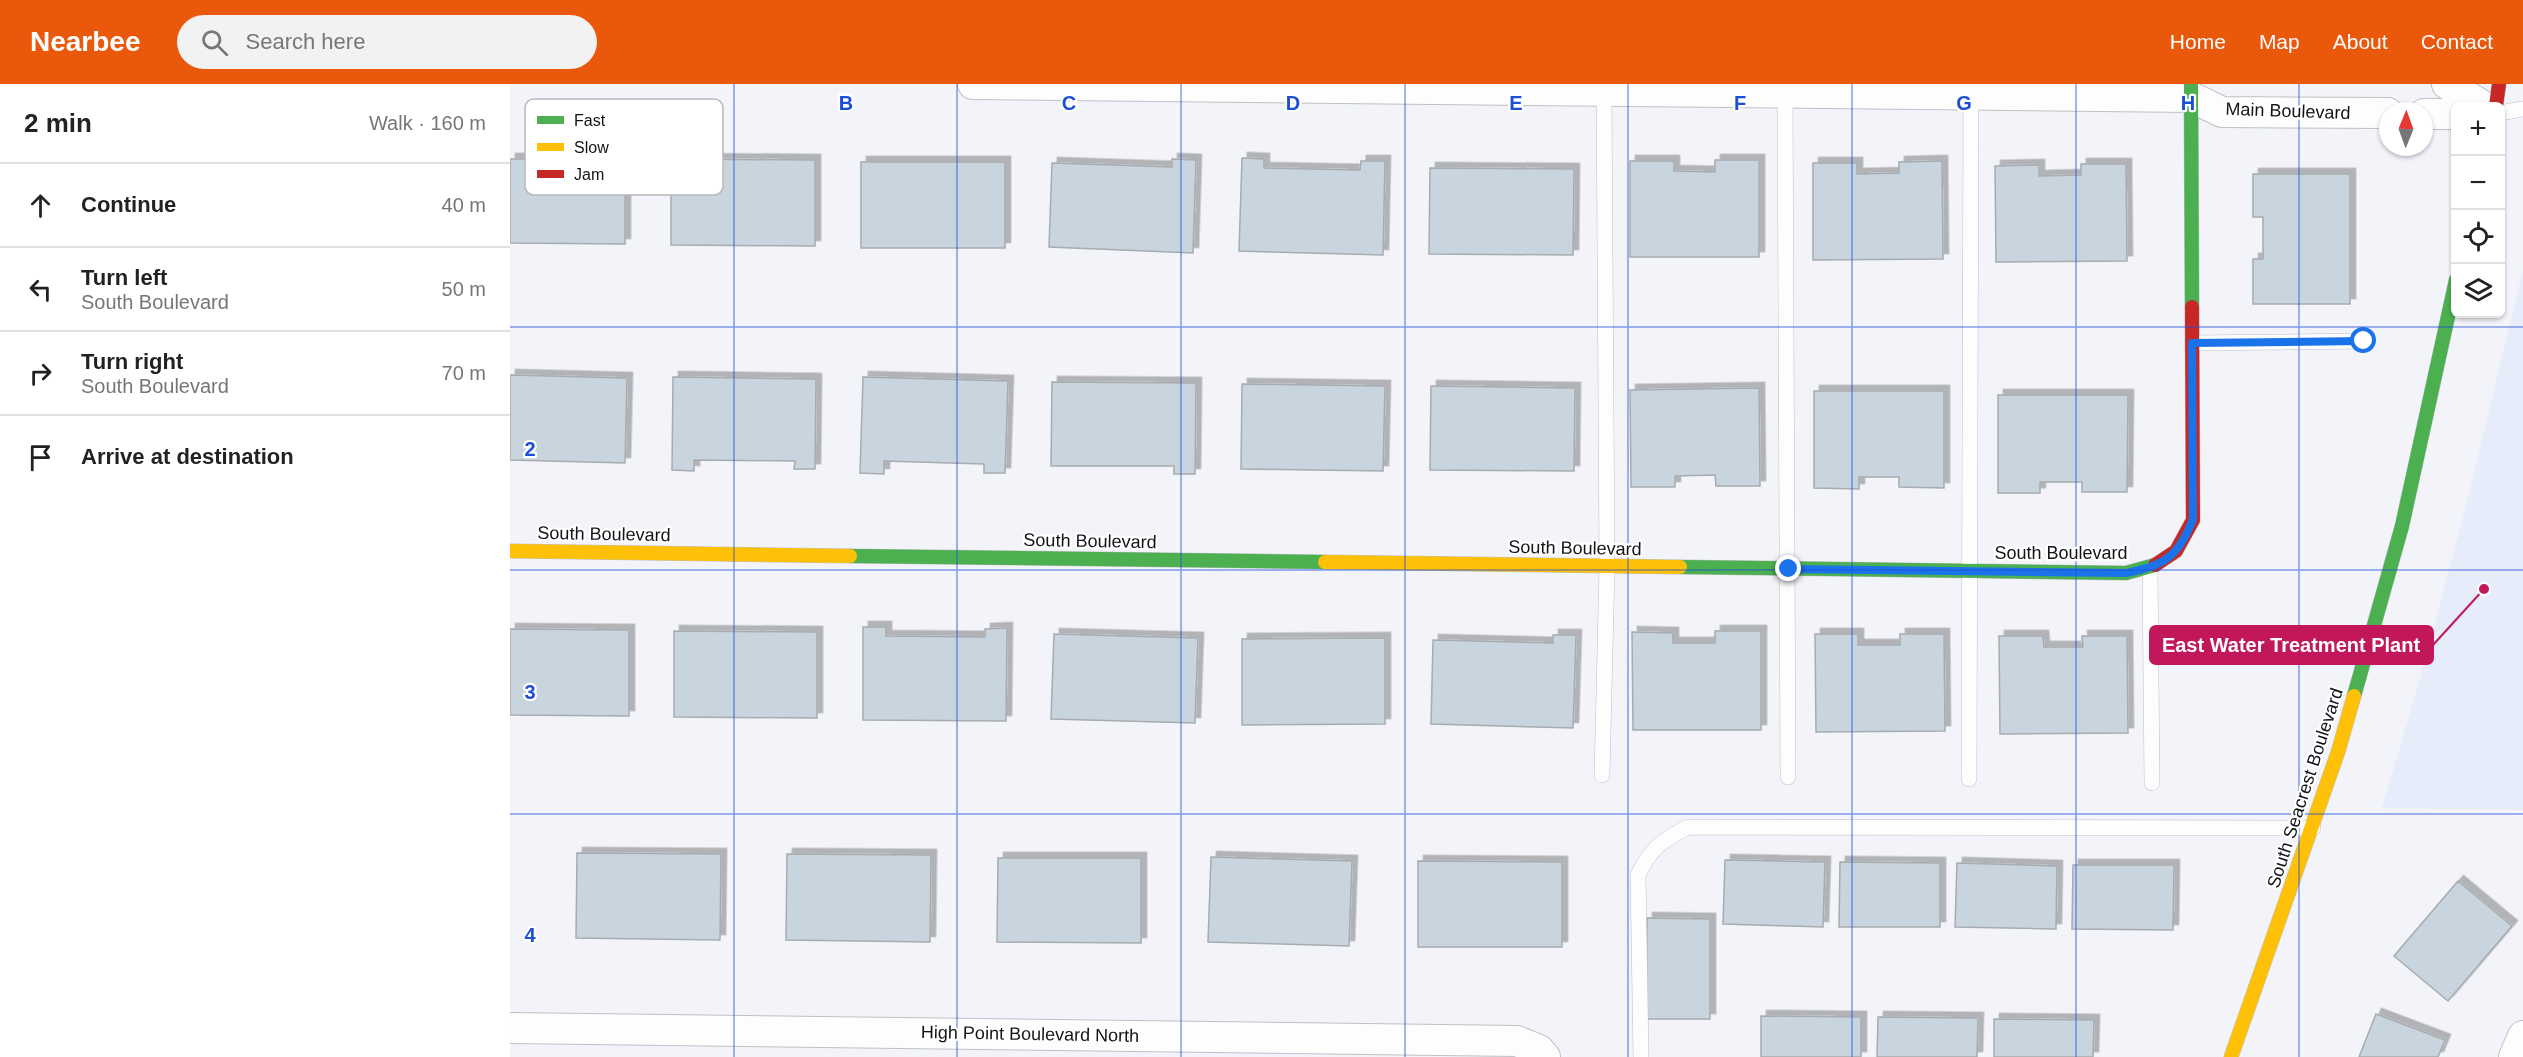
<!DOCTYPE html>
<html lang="en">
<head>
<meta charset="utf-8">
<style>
	body { margin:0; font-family:Arial,sans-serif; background:#f2f2f2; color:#222 }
	.controls { position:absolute; right:18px; top:18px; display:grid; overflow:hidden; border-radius:9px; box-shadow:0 2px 4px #0004 }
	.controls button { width:54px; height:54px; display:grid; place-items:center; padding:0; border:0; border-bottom:2px solid #e0e0e0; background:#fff; color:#222; font:30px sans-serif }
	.compass { position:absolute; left:1869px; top:18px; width:54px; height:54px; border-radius:50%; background:#fff; box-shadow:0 2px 4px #0004; rotate:1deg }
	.stop { position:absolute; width:18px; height:18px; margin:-14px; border:4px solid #1a73e8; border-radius:50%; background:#fff }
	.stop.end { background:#1a73e8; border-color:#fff; box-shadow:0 2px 6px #0008 }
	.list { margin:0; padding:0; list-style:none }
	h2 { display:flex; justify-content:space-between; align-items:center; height:78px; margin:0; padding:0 24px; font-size:26px }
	h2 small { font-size:20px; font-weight:400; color:#767676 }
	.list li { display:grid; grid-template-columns:39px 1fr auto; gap:18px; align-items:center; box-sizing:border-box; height:84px; padding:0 24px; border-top:2px solid #e0e0e0 }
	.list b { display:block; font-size:22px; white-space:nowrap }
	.list p { margin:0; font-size:20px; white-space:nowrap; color:#767676 }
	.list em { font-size:20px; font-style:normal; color:#767676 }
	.icon { flex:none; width:33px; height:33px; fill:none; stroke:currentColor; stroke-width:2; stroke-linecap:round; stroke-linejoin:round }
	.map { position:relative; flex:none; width:2013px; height:973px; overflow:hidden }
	header { display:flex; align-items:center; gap:36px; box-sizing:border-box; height:84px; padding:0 30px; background:#ea580c; color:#fff }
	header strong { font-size:28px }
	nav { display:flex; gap:33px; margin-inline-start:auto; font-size:21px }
	.search { width:420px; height:54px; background:#f2f2f2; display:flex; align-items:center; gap:15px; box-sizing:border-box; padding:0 21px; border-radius:33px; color:#767676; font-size:22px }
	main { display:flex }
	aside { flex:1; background:#fff }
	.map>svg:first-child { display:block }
	.built { fill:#e6ecfa }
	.building { fill:#c8d4de; stroke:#a8abaf; stroke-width:1.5; filter:url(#shadow) }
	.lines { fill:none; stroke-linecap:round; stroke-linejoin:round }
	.lane-casing { stroke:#bec0c5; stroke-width:16 }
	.street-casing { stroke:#bec0c5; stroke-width:32 }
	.fast-casing { stroke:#bec0c5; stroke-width:15 }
	.slow-casing { stroke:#bec0c5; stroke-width:15 }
	.jam-casing { stroke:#bec0c5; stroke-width:15 }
	.lane { stroke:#fdfdfe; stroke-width:15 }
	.street { stroke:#fdfdfe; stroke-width:30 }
	.fast { stroke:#4caf50; stroke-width:14 }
	.slow { stroke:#ffc107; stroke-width:14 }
	.jam { stroke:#c62828; stroke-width:14 }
	.route { stroke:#1a73e8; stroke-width:8 }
	.grid { fill:none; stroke:#1d4ed8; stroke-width:1.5; stroke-opacity:0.55 }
	.labels { text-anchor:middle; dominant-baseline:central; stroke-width:4.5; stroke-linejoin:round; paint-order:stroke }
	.street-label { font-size:18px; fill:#121418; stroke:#fff }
	.key { fill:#fff; stroke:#b8b8ba; stroke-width:1.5 }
	.key-label { font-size:16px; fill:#121418 }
	.grid-label { font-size:20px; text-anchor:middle; font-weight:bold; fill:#1d4ed8; stroke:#fff; stroke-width:4.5; stroke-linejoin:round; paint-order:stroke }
	.leader { fill:none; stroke:#c2185b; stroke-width:2 }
	.callout-dot { fill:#c2185b; stroke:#fff; stroke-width:2 }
	.callout { fill:#c2185b; stroke:#c2185b; stroke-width:2 }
	.callout-label { font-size:20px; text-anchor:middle; font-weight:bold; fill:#fff }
</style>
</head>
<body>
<header>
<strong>Nearbee</strong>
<div class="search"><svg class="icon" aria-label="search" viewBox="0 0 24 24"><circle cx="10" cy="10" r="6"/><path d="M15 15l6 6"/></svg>Search here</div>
<nav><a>Home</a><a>Map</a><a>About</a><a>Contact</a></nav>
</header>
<main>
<aside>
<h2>2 min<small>Walk · 160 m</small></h2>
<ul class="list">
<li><svg class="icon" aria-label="ahead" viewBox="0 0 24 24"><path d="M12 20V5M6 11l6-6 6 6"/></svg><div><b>Continue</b></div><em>40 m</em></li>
<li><svg class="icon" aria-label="left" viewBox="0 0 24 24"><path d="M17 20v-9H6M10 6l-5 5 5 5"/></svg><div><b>Turn left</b><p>South Boulevard</p></div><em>50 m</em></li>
<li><svg class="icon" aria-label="right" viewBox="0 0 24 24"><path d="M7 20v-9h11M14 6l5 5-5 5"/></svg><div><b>Turn right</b><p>South Boulevard</p></div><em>70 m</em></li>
<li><svg class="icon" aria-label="arrive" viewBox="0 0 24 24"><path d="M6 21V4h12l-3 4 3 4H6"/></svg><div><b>Arrive at destination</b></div></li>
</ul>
</aside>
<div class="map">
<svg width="2013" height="973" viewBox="0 0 2013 973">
	<defs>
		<filter id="shadow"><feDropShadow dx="5.5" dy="-5.5" stdDeviation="0" flood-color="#0004"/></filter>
	</defs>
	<rect width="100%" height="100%" fill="#f2f4fa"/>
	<!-- built -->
	<path class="built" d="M 2013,186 L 2013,726 L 1872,724 L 1912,588 L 1956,422 Z"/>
	<!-- building -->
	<path class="building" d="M 732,74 L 754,75 L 754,84 L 850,86 L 851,77 L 875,77 L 873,171 L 729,167 Z
		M 0,75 L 115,75 L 115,160 L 0,159 Z
		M 161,75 L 305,76 L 305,162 L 161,161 Z
		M 662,75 L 686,76 L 683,169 L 539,163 L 542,79 L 662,83 Z
		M 1205,76 L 1249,76 L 1249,173 L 1120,173 L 1120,77 L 1164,77 L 1164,87 L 1205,88 Z
		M 1432,77 L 1433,175 L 1303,176 L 1303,79 L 1347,79 L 1347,90 L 1389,89 L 1389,78 Z
		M 351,78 L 495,78 L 495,164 L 351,164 Z
		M 1571,80 L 1616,80 L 1617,177 L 1486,178 L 1485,82 L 1529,81 L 1529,92 L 1571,91 Z
		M 920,84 L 1064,85 L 1063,171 L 919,170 Z
		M 1743,90 L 1840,90 L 1840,220 L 1743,220 L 1743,175 L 1753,175 L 1753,133 L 1743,133 Z
		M 0,291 L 117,294 L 115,379 L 0,376 Z
		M 163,293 L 306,295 L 305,385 L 284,385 L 285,377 L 184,376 L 184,387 L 162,386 Z
		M 353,293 L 498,297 L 495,389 L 474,389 L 474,380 L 374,377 L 374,390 L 350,389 Z
		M 542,298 L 686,299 L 685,390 L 664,390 L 664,382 L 541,382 Z
		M 732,300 L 875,302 L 873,387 L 731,385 Z
		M 921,302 L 1065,304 L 1064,387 L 920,386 Z
		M 1249,304 L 1250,402 L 1206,402 L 1205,391 L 1165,392 L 1165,403 L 1121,403 L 1120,306 Z
		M 1304,307 L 1434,307 L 1434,404 L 1389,403 L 1389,393 L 1349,393 L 1349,405 L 1304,404 Z
		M 1488,311 L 1618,311 L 1617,408 L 1572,408 L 1572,398 L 1530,398 L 1530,409 L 1488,409 Z
		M 353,543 L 376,543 L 376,552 L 475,553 L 475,545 L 497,544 L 496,637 L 353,636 Z
		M 0,545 L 119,546 L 119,632 L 0,631 Z
		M 164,547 L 307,548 L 307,634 L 164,633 Z
		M 1205,547 L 1251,547 L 1251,646 L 1123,646 L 1122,548 L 1163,549 L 1163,559 L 1205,559 Z
		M 544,550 L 688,554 L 685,639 L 541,635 Z
		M 1305,550 L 1348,550 L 1348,561 L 1390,561 L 1390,550 L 1434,550 L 1435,647 L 1306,648 Z
		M 1043,551 L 1066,551 L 1063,644 L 921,640 L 923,556 L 1043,559 Z
		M 1489,552 L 1533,552 L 1534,563 L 1573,563 L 1572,552 L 1617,552 L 1618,649 L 1490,650 Z
		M 875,554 L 875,640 L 732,641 L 732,555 Z
		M 67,769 L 211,770 L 210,856 L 66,854 Z
		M 277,770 L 421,771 L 420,858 L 276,856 Z
		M 701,773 L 842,777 L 839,862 L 698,858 Z
		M 488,774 L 631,774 L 631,859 L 487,858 Z
		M 1215,776 L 1315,778 L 1313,843 L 1213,840 Z
		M 908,777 L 1052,778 L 1052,863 L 908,863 Z
		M 1330,778 L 1430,779 L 1430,843 L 1329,843 Z
		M 1447,779 L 1547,782 L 1546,845 L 1445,843 Z
		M 1563,781 L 1664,781 L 1663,846 L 1562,845 Z
		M 1948,797 L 2002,842 L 1938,917 L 1884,872 Z
		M 1137,834 L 1200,835 L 1200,935 L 1136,935 Z
		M 1866,930 L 1935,956 L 1928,973 L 1849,973 Z
		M 1251,932 L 1351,933 L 1351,973 L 1251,973 Z
		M 1368,933 L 1468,934 L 1467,973 L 1367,973 Z
		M 1484,935 L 1584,936 L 1583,973 L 1484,973 Z"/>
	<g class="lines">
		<!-- lane casing -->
		<g class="lane-casing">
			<path id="lane" d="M 1275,3 L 1278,693
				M 1990,29 L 2013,25
				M 1682,259 L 1854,257
				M 1640,485 L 1642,699
				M 1092,691 L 1097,482 L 1094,7
				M 1459,695 L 1461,6
				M 1131,973 L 1128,791 C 1141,764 1151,757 1178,743 L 1803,744"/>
		</g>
		<!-- street casing -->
		<g class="street-casing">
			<path id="street" d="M 463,0 L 1681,13 L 1712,28 L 1878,29
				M 1937,0 L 1973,22
				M 1914,30 L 1946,30
				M 0,944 L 1007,957 L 1029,966 L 1035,973
				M 2004,973 L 2013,952"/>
		</g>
		<!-- fast casing -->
		<g class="fast-casing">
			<path id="fast" d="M 1681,0 L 1682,223
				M 340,472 L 815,478
				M 1170,483 L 1616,489 L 1645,481
				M 1844,612 L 1892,442 L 1946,196"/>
		</g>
		<!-- slow casing -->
		<g class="slow-casing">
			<path id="slow" d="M 0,467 L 340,472
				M 815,478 L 1170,483
				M 1721,973 L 1828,668 L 1844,612"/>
		</g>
		<!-- jam casing -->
		<g class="jam-casing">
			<path id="jam" d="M 1986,22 L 1989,0
				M 1645,481 L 1666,467 L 1683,436 L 1682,223"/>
		</g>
		<!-- lane -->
		<use href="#lane" class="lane"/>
		<!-- street -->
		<use href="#street" class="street"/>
		<!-- fast -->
		<use href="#fast" class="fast"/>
		<!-- slow -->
		<use href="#slow" class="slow"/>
		<!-- jam -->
		<use href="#jam" class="jam"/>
	</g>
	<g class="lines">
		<!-- route -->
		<path class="route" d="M 1279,485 L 1616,489 C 1654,482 1669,472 1683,435 L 1682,259 L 1854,257"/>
	</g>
	<!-- grid -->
	<path class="grid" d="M 224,0 L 224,973M 447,0 L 447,973M 671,0 L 671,973M 895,0 L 895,973M 1118,0 L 1118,973M 1342,0 L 1342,973M 1566,0 L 1566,973M 1789,0 L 1789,973M 0,243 L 2013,243M 0,486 L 2013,486M 0,730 L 2013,730"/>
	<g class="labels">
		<!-- street labels -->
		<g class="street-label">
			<text transform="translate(1778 27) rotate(2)">Main Boulevard</text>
			<text transform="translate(94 450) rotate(1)">South Boulevard</text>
			<text transform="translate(580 457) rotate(1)">South Boulevard</text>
			<text transform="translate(1065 464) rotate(1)">South Boulevard</text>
			<text x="1551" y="469">South Boulevard</text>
			<text transform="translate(1795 704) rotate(-72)">South Seacrest Boulevard</text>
			<text transform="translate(520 950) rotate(1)">High Point Boulevard North</text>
		</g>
	</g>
	<!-- legend -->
	<rect x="15" y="15" width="198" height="96" rx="9" class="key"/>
	<rect x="27" y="32" width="27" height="8" fill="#4caf50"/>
	<rect x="27" y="59" width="27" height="8" fill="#ffc107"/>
	<rect x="27" y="86" width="27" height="8" fill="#c62828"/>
	<g class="key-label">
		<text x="64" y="42">Fast</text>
		<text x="64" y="69">Slow</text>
		<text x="64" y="96">Jam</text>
	</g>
	<g class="grid-label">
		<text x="336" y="26">B</text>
		<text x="559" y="26">C</text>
		<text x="783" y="26">D</text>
		<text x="1006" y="26">E</text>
		<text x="1230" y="26">F</text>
		<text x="1454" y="26">G</text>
		<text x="1678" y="26">H</text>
		<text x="20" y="372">2</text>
		<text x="20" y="615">3</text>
		<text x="20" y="858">4</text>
	</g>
	<!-- callouts -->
	<path class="leader" d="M1974 505L1923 561"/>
	<circle class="callout-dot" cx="1974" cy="505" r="6"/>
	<rect class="callout" x="1640" y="542" width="283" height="38" rx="6"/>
	<g class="callout-label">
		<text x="1781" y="568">East Water Treatment Plant</text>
	</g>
</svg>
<div class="controls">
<button>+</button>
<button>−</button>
<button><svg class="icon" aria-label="locate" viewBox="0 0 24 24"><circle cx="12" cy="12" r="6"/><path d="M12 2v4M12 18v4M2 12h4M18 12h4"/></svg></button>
<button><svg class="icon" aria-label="layers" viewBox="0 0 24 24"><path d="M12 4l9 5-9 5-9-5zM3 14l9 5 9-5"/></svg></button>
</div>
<svg class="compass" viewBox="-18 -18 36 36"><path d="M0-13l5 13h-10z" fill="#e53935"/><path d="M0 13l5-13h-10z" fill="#767676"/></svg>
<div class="stop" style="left:1854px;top:257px"></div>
<div class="stop end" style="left:1279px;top:485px"></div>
</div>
</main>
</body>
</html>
